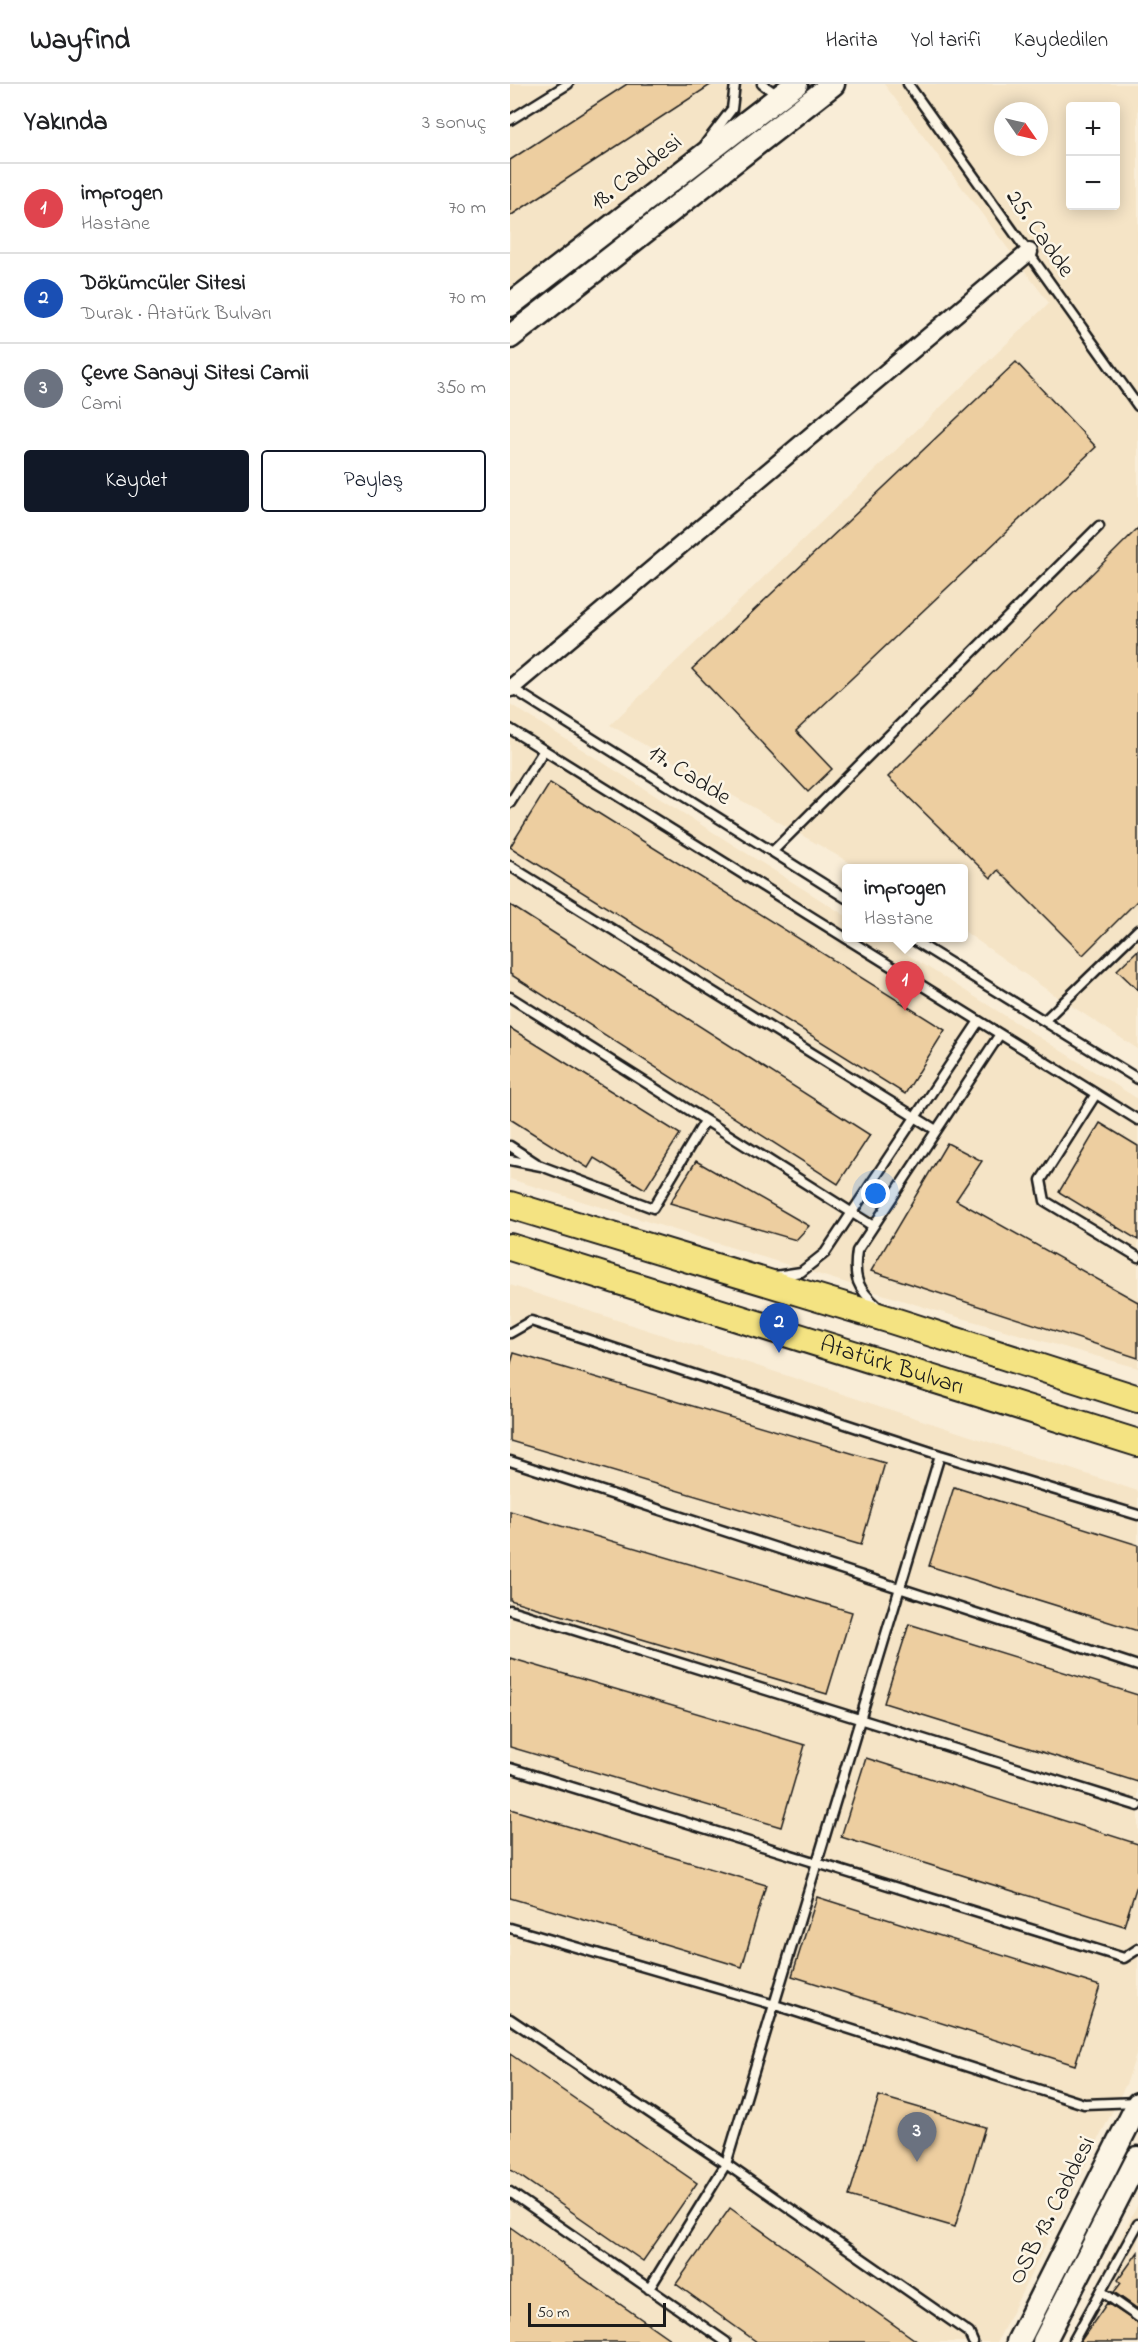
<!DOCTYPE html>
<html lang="tr">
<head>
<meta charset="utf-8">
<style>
	body { margin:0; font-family:"Indie Flower",sans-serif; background:#f2f2f2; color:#202124 }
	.controls { position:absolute; right:18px; top:18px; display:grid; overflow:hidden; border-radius:6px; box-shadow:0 3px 15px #0003 }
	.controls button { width:54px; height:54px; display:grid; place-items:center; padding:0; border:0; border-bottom:2px solid #e0e0e0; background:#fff; color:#202124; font:30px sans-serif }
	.compass { position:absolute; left:484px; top:18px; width:54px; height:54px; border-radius:50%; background:#fff; box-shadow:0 3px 15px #0003; rotate:124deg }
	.scale { position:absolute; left:18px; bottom:15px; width:138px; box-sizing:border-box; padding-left:6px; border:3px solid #1c1c1c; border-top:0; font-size:16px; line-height:21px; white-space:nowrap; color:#1c1c1c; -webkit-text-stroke:4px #fcf5e5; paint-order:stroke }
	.you { position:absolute; left:366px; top:1110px; width:21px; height:21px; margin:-15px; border:4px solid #fff; border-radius:50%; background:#1a73e8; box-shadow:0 0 0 9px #1a73e833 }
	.badge { display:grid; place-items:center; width:39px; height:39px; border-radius:50%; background:#111827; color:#fff; font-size:20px; font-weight:700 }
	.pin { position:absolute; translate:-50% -50px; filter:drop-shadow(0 2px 3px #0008) }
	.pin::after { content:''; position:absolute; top:32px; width:21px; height:18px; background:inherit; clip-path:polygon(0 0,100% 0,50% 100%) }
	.popup { position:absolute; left:332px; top:780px; width:126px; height:78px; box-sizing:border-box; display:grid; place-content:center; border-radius:6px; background:#fff; filter:drop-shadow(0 2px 4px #0005); font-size:20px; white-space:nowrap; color:#757577 }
	.popup b { font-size:22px; color:#202124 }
	.popup::after { content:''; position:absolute; left:50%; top:100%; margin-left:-12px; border:12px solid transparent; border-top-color:#fff }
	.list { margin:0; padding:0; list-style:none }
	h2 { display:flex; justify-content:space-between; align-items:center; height:78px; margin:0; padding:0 24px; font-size:26px }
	h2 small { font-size:20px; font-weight:400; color:#757577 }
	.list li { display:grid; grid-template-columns:39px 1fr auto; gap:18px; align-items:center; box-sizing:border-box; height:90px; padding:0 24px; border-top:2px solid #e0e0e0 }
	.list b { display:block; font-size:22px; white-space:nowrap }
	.list p { margin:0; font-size:20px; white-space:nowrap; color:#757577 }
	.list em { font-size:20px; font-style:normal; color:#757577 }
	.actions { display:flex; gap:12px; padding:18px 24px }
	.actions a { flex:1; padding:14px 0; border:2px solid #111827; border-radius:6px; text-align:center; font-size:21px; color:#111827 }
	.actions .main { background:#111827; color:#fff }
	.map { position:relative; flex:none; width:628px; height:2258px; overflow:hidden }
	header { display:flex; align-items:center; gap:36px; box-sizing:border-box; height:84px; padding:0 30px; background:#fff; border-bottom:2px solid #e0e0e0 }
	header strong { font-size:28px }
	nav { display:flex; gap:33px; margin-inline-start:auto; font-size:21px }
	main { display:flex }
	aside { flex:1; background:#fff }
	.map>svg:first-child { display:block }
	.built { fill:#f5e4c6; fill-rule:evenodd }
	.building { fill:#edcea0; stroke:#1c1c1c; stroke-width:1.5 }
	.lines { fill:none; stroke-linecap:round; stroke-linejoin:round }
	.lane-casing { stroke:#1c1c1c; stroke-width:13 }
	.street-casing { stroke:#1c1c1c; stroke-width:21 }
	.secondary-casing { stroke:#1c1c1c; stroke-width:27 }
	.primary-casing { stroke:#1c1c1c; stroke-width:30 }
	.lane { stroke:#fcf5e5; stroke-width:8 }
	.street { stroke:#fcf5e5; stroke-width:16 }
	.secondary { stroke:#fcf5e5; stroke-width:22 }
	.primary { stroke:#f4e382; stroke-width:26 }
	.labels { text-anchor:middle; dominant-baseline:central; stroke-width:5; stroke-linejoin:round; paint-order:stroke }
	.street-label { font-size:24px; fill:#1c1c1c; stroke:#fcf5e5 }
</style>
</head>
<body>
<header>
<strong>Wayfind</strong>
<nav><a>Harita</a><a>Yol tarifi</a><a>Kaydedilen</a></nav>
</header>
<main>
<aside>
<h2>Yakında<small>3 sonuç</small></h2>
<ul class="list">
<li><span class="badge" style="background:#e0444e">1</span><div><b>improgen</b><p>Hastane</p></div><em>70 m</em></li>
<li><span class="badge" style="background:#1a4fb4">2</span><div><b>Dökümcüler Sitesi</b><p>Durak · Atatürk Bulvarı</p></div><em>70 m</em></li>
<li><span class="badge" style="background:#6b7280">3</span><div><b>Çevre Sanayi Sitesi Camii</b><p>Cami</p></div><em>350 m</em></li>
</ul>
<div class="actions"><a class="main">Kaydet</a><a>Paylaş</a></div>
</aside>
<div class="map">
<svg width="628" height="2258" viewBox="0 0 628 2258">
	<rect width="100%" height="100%" fill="#f9edd7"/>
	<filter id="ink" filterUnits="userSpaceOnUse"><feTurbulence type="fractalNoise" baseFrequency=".0167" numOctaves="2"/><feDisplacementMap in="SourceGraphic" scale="12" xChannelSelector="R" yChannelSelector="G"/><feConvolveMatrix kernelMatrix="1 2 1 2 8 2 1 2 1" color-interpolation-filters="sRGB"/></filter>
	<g filter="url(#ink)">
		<!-- built -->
		<path class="built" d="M 0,0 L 271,0 L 0,207 Z
			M 374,0 L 628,0 L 628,965 L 540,908 L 454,847 L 454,784 L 349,784 L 100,641 L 539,219 ZM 560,22 L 606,22 L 606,122 L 560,122 ZM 493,27 L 529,27 L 529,63 L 493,63 Z
			M 0,620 L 336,832 L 336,854 L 371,854 L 628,1015 L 628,1284 L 427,1227 L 0,1095 Z
			M 0,1201 L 628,1407 L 628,1965 L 617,1998 L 487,2258 L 0,2258 Z
			M 628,2120 L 628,2258 L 558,2258 Z"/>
		<!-- building -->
		<path class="building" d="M 117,0 L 202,0 L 0,132 L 0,76 Z
			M 506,278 L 586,363 L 286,647 L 322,685 L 298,708 L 182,585 Z
			M 628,444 L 628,816 L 573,871 L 488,786 L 481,794 L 378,693 Z
			M 40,699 L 435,946 L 395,1010 L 0,763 Z
			M 0,821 L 360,1051 L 328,1100 L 0,890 Z
			M 628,866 L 628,906 L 607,886 Z
			M 0,944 L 170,1050 L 135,1105 L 84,1074 L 78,1084 L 0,1035 Z
			M 590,1039 L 628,1062 L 628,1156 L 549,1108 Z
			M 437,1059 L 472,1077 L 446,1116 L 628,1218 L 628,1274 L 361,1187 Z
			M 186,1077 L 299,1142 L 286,1156 L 160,1119 Z
			M 4,1269 L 375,1379 L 351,1461 L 0,1357 L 0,1282 Z
			M 444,1403 L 628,1461 L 628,1547 L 419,1482 Z
			M 0,1427 L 342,1528 L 317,1610 L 0,1516 Z
			M 399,1540 L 628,1611 L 628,1698 L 374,1619 Z
			M 0,1574 L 295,1661 L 271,1743 L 0,1663 Z
			M 356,1674 L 628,1760 L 628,1798 L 614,1842 L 331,1753 Z
			M 0,1725 L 256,1801 L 232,1883 L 0,1814 Z
			M 307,1813 L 590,1902 L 565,1981 L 282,1892 Z
			M 0,1970 L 187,2099 L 133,2177 L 0,2085 Z
			M 369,2012 L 475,2043 L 445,2143 L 339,2112 Z
			M 220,2124 L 408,2258 L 247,2258 L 166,2200 Z
			M 0,2143 L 164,2258 L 0,2258 Z
			M 628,2168 L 628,2225 L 604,2208 L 611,2199 L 608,2196 Z
			M 597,2219 L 628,2239 L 628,2258 L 570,2258 Z"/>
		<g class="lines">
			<!-- lane casing -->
			<g class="lane-casing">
				<path id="lane" d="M 252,0 L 269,12
					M 398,0 L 628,322
					M 0,36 L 58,0
					M 196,59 L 222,25 L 225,0
					M 0,603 L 336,814
					M 0,645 L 628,1036
					M 0,719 L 34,666
					M 263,767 L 589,442
					M 0,782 L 426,1046
					M 400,854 L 628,995
					M 0,913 L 363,1142
					M 534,937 L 628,846
					M 586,1010 L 531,1096 L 535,1117 L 628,1173
					M 0,1062 L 26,1079
					M 0,1076 L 31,1082 L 143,1124 L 195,1037
					M 265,1192 L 291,1188 L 315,1169 L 469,937
					M 368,1223 C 347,1204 343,1194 347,1167 L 490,950
					M 0,1249 L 21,1237 L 430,1371 L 628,1431
					M 0,1377 L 628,1582
					M 0,1526 L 628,1722
					M 0,1684 L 614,1874 L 628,1865
					M 0,1844 L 265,1921 L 574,2020 L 628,2018
					M 0,1935 L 216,2080 L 459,2249 L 463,2258
					M 0,2108 L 216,2258
					M 139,2205 L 216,2080 L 430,1371
					M 591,2207 L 628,2233
					M 563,2258 L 628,2140"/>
			</g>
			<!-- street casing -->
			<g class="street-casing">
				<path id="street" d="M 1,604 L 519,168"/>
			</g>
			<!-- secondary casing -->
			<g class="secondary-casing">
				<path id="secondary" d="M 0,221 L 286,0
					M 0,253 L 323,0
					M 508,2258 L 628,2020
					M 534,2258 L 628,2074"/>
			</g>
			<!-- primary casing -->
			<g class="primary-casing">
				<g id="primary">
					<path d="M 0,1121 L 381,1236 L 628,1315"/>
					<path id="s1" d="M 0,1163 L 628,1359"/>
				</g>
			</g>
			<!-- lane -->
			<use href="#lane" class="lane"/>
			<!-- street -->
			<use href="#street" class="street"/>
			<!-- secondary -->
			<use href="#secondary" class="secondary"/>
			<!-- primary -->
			<use href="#primary" class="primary"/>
		</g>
	</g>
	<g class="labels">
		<!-- street labels -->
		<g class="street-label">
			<text transform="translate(127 89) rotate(-38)">18. Caddesi</text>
			<text transform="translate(529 150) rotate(55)">25. Cadde</text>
			<text transform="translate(179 692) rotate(32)">17. Cadde</text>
			<text stroke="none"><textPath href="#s1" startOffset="400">Atatürk Bulvarı</textPath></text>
			<text transform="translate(543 2127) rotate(-63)">OSB 13. Caddesi</text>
		</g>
	</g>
</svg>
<div class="controls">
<button>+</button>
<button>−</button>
</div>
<svg class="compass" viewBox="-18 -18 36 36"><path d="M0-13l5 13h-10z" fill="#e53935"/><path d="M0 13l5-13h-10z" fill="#757577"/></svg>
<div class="scale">50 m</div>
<div class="you"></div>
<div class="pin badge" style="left:395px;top:927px;background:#e0444e">1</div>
<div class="popup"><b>improgen</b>Hastane</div>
<div class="pin badge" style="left:269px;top:1269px;background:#1a4fb4">2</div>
<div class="pin badge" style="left:407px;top:2078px;background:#6b7280">3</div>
</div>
</main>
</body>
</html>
